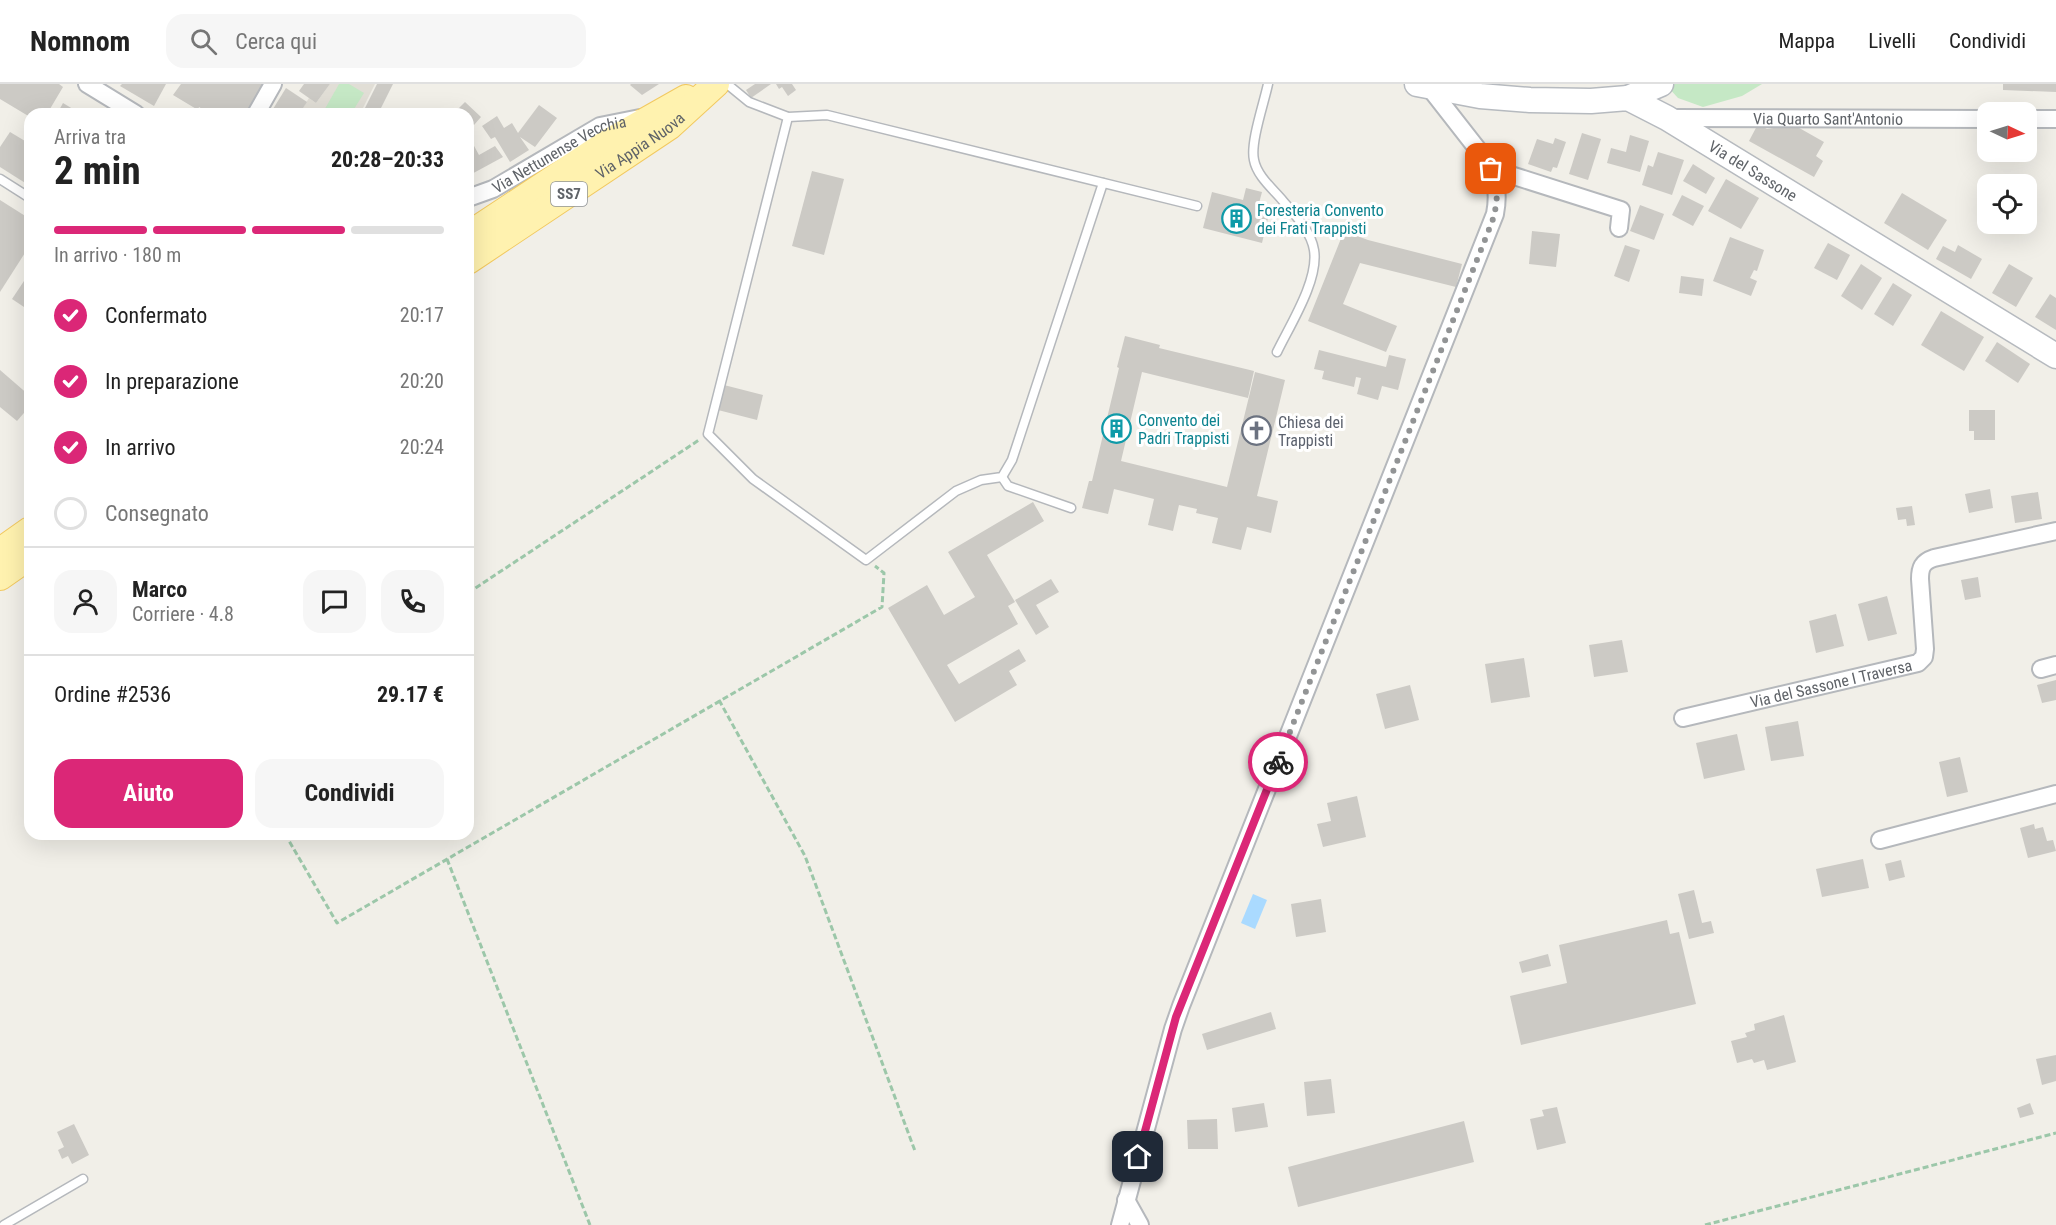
<!DOCTYPE html>
<html lang="it">
<head>
<meta charset="utf-8">
<style>
  :root { --surface:#fff; --page:#f6f6f6; --text:#222; --muted:#767676; --line:#e0e0e0; --accent:#db2777 }
  body { margin:0; font-family:"Roboto Condensed",sans-serif; background:var(--page); color:var(--text); height:100vh; display:flex; flex-direction:column; font-size:22px; white-space:nowrap }
  * { box-sizing:border-box; margin:0 }
  p { font-size:20px; color:var(--muted) }
  .icon { flex:none; width:33px; height:33px; fill:none; stroke:currentColor; stroke-width:2; stroke-linecap:round; stroke-linejoin:round }
  .map { position:relative; flex:1; overflow:hidden }
  .details { position:absolute; left:24px; top:24px; width:450px; height:732px; display:flex; flex-direction:column; background:var(--surface); border-radius:18px; box-shadow:0 6px 24px #0002 }
  .details>* { flex:none }
  .needle { width:39px; rotate:94deg }
  .controls { position:absolute; left:1977px; top:18px; display:grid; gap:12px }
  .controls a { display:grid; place-items:center; width:60px; height:60px; border-radius:12px; background:var(--surface); box-shadow:0 6px 24px #0002; font-size:30px }
  .pin { position:absolute; display:grid; place-items:center; width:51px; height:51px; color:#fff; margin:-26px; border-radius:12px; box-shadow:0 3px 9px #0006 }
  .courier { position:absolute; display:grid; place-items:center; width:60px; height:60px; margin:-30px; border:4px solid #db2777; border-radius:50%; background:#fff; color:#222; box-shadow:0 2px 8px #0007 }
  .summary em { font-style:normal; font-weight:700 }
  .summary div { display:flex; flex-direction:column-reverse }
  .summary { display:flex; align-items:center; justify-content:space-between; height:102px; padding:0 30px }
  h1 { font-size:39px; font-weight:700; line-height:45px }
  .bar { display:grid; grid-template-columns:repeat(4,1fr); gap:9px 6px; align-content:center; height:72px; padding:0 30px }
  .bar i { height:8px; border-radius:4px; background:var(--line) }
  .bar .current { background:var(--accent) }
  .bar p { grid-column:span 4 }
  .line { display:flex; align-items:center; gap:15px; padding:0 30px; border-top:2px solid var(--line) }
  .line div { flex:1 }
  .round { display:grid; place-items:center; flex:none; width:63px; height:63px; border-radius:18px; background:var(--page) }
  ol { padding:0 30px; list-style:none }
  li { display:flex; align-items:center; gap:18px; height:66px }
  li p { margin-inline-start:auto }
  li .icon { padding:6px; border-radius:50%; background:var(--accent); color:#fff; stroke-width:4 }
  li:last-child { color:var(--muted) }
  li i { width:33px; height:33px; border:3px solid var(--line); border-radius:50% }
  .action { display:flex; gap:12px; margin-top:auto; padding:12px 30px }
  .action a { flex:1; height:69px; border-radius:18px; background:var(--accent); color:#fff; font-size:24px; font-weight:700; line-height:69px; text-align:center }
  .action a+a { background:var(--page); color:var(--text) }
  header { display:flex; align-items:center; gap:36px; box-sizing:border-box; height:84px; padding:0 30px; background:var(--surface); border-bottom:2px solid var(--line) }
  header strong { font-size:28px }
  nav { display:flex; gap:33px; margin-inline-start:auto; font-size:21px }
  .search { width:420px; height:54px; background:var(--page); display:flex; align-items:center; gap:15px; box-sizing:border-box; padding:0 21px; border-radius:18px; color:var(--muted); font-size:22px }
  .map>svg:first-child { display:block }
</style>
</head>
<body>
<header>
<strong>Nomnom</strong>
<div class="search"><svg class="icon" aria-label="search" viewBox="0 0 24 24"><circle cx="10" cy="10" r="6"/><path d="M15 15l6 6"/></svg>Cerca qui</div>
<nav><a>Mappa</a><a>Livelli</a><a>Condividi</a></nav>
</header>
<div class="map">
<svg width="2056" height="1141" viewBox="0 0 2056 1141">
  <rect width="100%" height="100%" fill="#f1efe8"/>
  <polygon fill="#e1ded6" points="330,0 375,0 360,30 299,30 309,14 316,19"/>
  <g fill="#c5e8c5">
    <polygon points="339,0 349,0 364,9 351,30 322,30"/>
    <polygon points="1675,0 1762,0 1742,12 1703,23 1678,14 1668,3"/>
  </g>
  <polygon fill="#aadaff" points="1253,810 1267,816 1255,845 1241,839"/>
  <g fill="#cccac5">
    <polygon points="0,0 59,0 63,3 47,30 30,30 30,33 0,15"/>
    <polygon points="122,0 166,0 154,22 120,2"/>
    <polygon points="181,0 263,0 245,30 211,30 199,23 198,26 173,11"/>
    <polygon points="304,0 330,0 316,19 299,7"/>
    <polygon points="377,0 393,0 378,30 362,30"/>
    <polygon points="631,0 659,0 642,11 630,1"/>
    <polygon points="755,0 771,0 751,14 746,6"/>
    <polygon points="776,0 792,0 796,6 788,12 782,3 779,5"/>
    <polygon points="2003,0 2056,0 2056,8 2003,6"/>
    <polygon points="286,4 307,18 299,30 281,30 273,25"/>
    <polygon points="465,18 481,33 474,41 468,36 468,30 462,30 457,26"/>
    <polygon points="63,19 81,30 57,30"/>
    <polygon points="539,21 557,34 535,63 520,53 529,66 510,78 495,53 491,55 482,42 497,32 504,44 512,39 518,49"/>
    <polygon points="1758,40 1767,45 1794,41 1824,58 1816,72 1823,77 1814,93 1749,57"/>
    <polygon points="10,48 30,60 30,102 0,83 0,63"/>
    <polygon points="1582,49 1601,55 1588,96 1569,90"/>
    <polygon points="1630,51 1649,57 1640,88 1607,79 1611,64 1626,68"/>
    <polygon points="1555,54 1566,58 1557,84 1553,83 1551,88 1528,80 1537,55 1553,60"/>
    <polygon points="473,60 479,71 495,62 503,73 468,92 468,63"/>
    <polygon points="1658,68 1684,76 1672,111 1642,101 1648,81 1653,83"/>
    <polygon points="1693,80 1715,94 1706,110 1683,97"/>
    <polygon points="812,87 844,95 824,171 792,162"/>
    <polygon points="1726,95 1759,114 1741,145 1708,127"/>
    <polygon points="1246,104 1262,108 1258,123 1270,126 1262,159 1203,144 1212,108 1243,116"/>
    <polygon points="1902,109 1947,136 1928,166 1884,139"/>
    <polygon points="1682,111 1704,122 1693,142 1672,131"/>
    <polygon points="0,116 30,135 30,161 0,208"/>
    <polygon points="1640,121 1664,130 1654,156 1630,147"/>
    <polygon points="1344,147 1368,156 1462,180 1456,203 1360,179 1343,220 1397,242 1386,268 1308,237"/>
    <polygon points="1532,147 1560,150 1556,183 1529,180"/>
    <polygon points="1730,153 1764,166 1757,187 1754,186 1750,194 1757,197 1751,212 1713,197"/>
    <polygon points="1828,159 1850,171 1837,196 1814,184"/>
    <polygon points="1625,161 1640,166 1629,198 1614,192"/>
    <polygon points="1958,161 1982,175 1971,195 1936,175 1943,162 1955,168"/>
    <polygon points="1861,180 1882,194 1862,226 1841,212"/>
    <polygon points="2009,180 2033,194 2016,223 1992,209"/>
    <polygon points="30,188 30,227 12,215"/>
    <polygon points="1681,192 1704,195 1702,212 1679,209"/>
    <polygon points="1893,199 1912,211 1893,242 1874,230"/>
    <polygon points="2050,210 2056,214 2056,246 2035,233"/>
    <polygon points="1941,227 1984,253 1964,287 1921,261"/>
    <polygon points="1125,252 1160,261 1159,264 1254,287 1248,314 1142,288 1121,377 1227,403 1255,288 1285,296 1257,412 1278,417 1271,449 1247,443 1241,466 1212,459 1218,434 1196,429 1197,425 1179,421 1173,447 1148,441 1154,415 1114,405 1108,430 1082,424 1089,397 1092,397 1119,284 1117,283"/>
    <polygon points="1997,258 2030,280 2018,299 1985,277"/>
    <polygon points="1319,266 1386,283 1389,271 1406,275 1398,306 1382,302 1378,316 1357,310 1361,294 1356,293 1354,303 1322,295 1324,287 1314,285"/>
    <polygon points="0,286 30,312 30,322 17,337 0,323"/>
    <polygon points="724,301 763,311 757,336 718,326"/>
    <polygon points="1969,326 1995,326 1995,356 1974,356 1974,347 1969,347"/>
    <polygon points="1990,405 1993,424 1969,429 1965,410"/>
    <polygon points="2038,408 2042,435 2015,439 2011,412"/>
    <polygon points="1033,418 1044,437 987,471 1015,518 1008,522 1018,540 947,581 959,600 1019,565 1026,577 1009,587 1017,601 955,638 888,524 927,501 944,531 975,513 948,468"/>
    <polygon points="1912,422 1915,441 1907,442 1906,435 1898,436 1896,424"/>
    <polygon points="1978,493 1981,513 1965,516 1961,496"/>
    <polygon points="1051,495 1059,508 1036,521 1049,543 1036,551 1015,516"/>
    <polygon points="1887,512 1897,550 1868,557 1858,520"/>
    <polygon points="1836,530 1844,562 1816,569 1809,537"/>
    <polygon points="1622,556 1628,588 1594,593 1589,561"/>
    <polygon points="1524,574 1530,613 1491,619 1485,580"/>
    <polygon points="2056,596 2056,616 2042,619 2037,601"/>
    <polygon points="1410,601 1419,636 1385,645 1376,610"/>
    <polygon points="1798,637 1804,672 1771,677 1765,643"/>
    <polygon points="1737,650 1745,686 1704,695 1696,659"/>
    <polygon points="1960,673 1968,708 1947,713 1939,678"/>
    <polygon points="1357,712 1366,753 1323,763 1317,740 1331,737 1327,719"/>
    <polygon points="2034,740 2035,745 2043,743 2047,757 2053,756 2056,767 2028,774 2020,744"/>
    <polygon points="1863,775 1869,804 1822,813 1816,785"/>
    <polygon points="1901,776 1905,793 1889,797 1885,780"/>
    <polygon points="1694,806 1702,839 1711,837 1714,849 1689,855 1678,810"/>
    <polygon points="1321,815 1326,848 1296,853 1291,820"/>
    <polygon points="1667,836 1670,850 1679,848 1696,920 1521,961 1510,912 1567,899 1559,861"/>
    <polygon points="1548,870 1551,882 1522,889 1519,878"/>
    <polygon points="1271,928 1276,945 1207,966 1202,950"/>
    <polygon points="1784,931 1796,978 1767,986 1764,976 1754,979 1752,975 1737,979 1731,957 1747,953 1745,949 1755,946 1754,940"/>
    <polygon points="2056,971 2056,997 2042,1001 2036,975"/>
    <polygon points="1331,995 1335,1029 1307,1032 1304,998"/>
    <polygon points="1264,1019 1268,1043 1235,1048 1232,1024"/>
    <polygon points="2030,1019 2034,1030 2020,1034 2017,1024"/>
    <polygon points="1557,1023 1566,1059 1537,1066 1530,1035 1544,1032 1542,1026"/>
    <polygon points="1217,1035 1218,1065 1188,1065 1187,1036"/>
    <polygon points="1464,1037 1474,1078 1298,1123 1288,1083"/>
    <polygon points="74,1040 89,1071 72,1080 68,1072 62,1075 58,1066 64,1063 57,1048"/>
  </g>
  <g fill="none" stroke-linecap="round" stroke-linejoin="round">
    <defs>
      <g id="lane">
        <polyline points="727,0 749,18 788,33 827,31 1197,122"/>
        <path d="M1268,0C1264,19 1250,59 1254,76C1257,92 1273,105 1283,117C1295,131 1311,147 1314,166C1319,196 1290,241 1277,268"/>
        <polyline points="788,33 708,350 753,395 866,476 956,407 981,396 1002,393 1012,376 1103,99"/>
        <polyline points="0,95 30,114"/>
        <polyline points="1002,393 1008,402 1071,424"/>
        <polyline points="4,1141 83,1095"/>
      </g>
      <g id="street">
        <polyline points="87,0 136,30"/>
        <polyline points="256,30 273,0"/>
        <path id="s1" d="M1670,34L1988,35"/>
        <polyline points="2026,35 2056,35"/>
        <polyline points="1492,85 1621,126 1619,144"/>
        <path id="s2" d="M468,114L493,105L600,42L640,34"/>
        <polyline points="2041,585 2056,581"/>
        <path id="s3" d="M1683,634L1918,579L1924,573L1925,565L1920,495C1920,484 1922,478 1934,474L2056,447"/>
        <polyline points="1880,756 2056,710"/>
        <polyline points="1126,1116 1140,1141"/>
        <path d="M1120,1141L1173,945L1181,922L1495,130C1499,109 1496,94 1486,76L1429,3"/>
      </g>
      <g id="secondary">
        <path id="s4" d="M1417,0L1480,12L1530,16L1591,17L1628,14L1667,34L2056,272"/>
        <polyline points="1628,14 1661,0"/>
      </g>
      <g id="primary">
        <polyline points="468,151 610,57 686,14"/>
        <path id="s5" d="M468,177L670,42L716,0"/>
        <polyline points="0,467 30,446"/>
        <polyline points="0,493 30,472"/>
      </g>
    </defs>
    <use href="#lane" stroke="#b5b8bc" stroke-width="11"/>
    <use href="#street" stroke="#b5b8bc" stroke-width="20"/>
    <use href="#secondary" stroke="#b6babf" stroke-width="27"/>
    <use href="#primary" stroke="#f2c960" stroke-width="28"/>
    <g stroke="#9cc7a9" stroke-width="3" stroke-dasharray="6 3" stroke-linecap="butt">
      <polyline points="468,509 699,356"/>
      <polyline points="719,616 805,772 915,1067"/>
      <polyline points="285,750 337,839 882,523 884,489 875,482"/>
      <polyline points="447,775 590,1141"/>
      <polyline points="1705,1141 2056,1049"/>
    </g>
    <use href="#lane" stroke="#fff" stroke-width="8"/>
    <use href="#street" stroke="#fff" stroke-width="16"/>
    <use href="#secondary" stroke="#fff" stroke-width="24"/>
    <use href="#primary" stroke="#fff2af" stroke-width="26"/>
  </g>
  <g fill="none" stroke-linecap="round" stroke-linejoin="round">
    <path stroke="#929495" stroke-width="6" stroke-dasharray="0 10.8" d="M1278,678L1492,138C1498,119 1499,103 1491,85"/>
    <polyline stroke="#db2777" stroke-width="8" points="1138,1073 1176,933 1278,678"/>
  </g>
  <defs>
    <symbol id="building-ring" viewBox="-11 -11 22 22"><circle r="9.5" fill="#fff" stroke="#0f9aa8" stroke-width="1.5"/><path d="M-4-6H4V6H1V3H-1V6H-4ZM-2.5-4.3h1.7v1.8h-1.7ZM.8-4.3h1.7v1.8H.8ZM-2.5-1h1.7V.8h-1.7ZM.8-1h1.7V.8H.8Z" fill="#0f9aa8"/></symbol>
    <symbol id="church-ring" viewBox="-11 -11 22 22"><circle r="9.5" fill="#fff" stroke="#6b7280" stroke-width="1.5"/><path d="M-1.2-6h2.4v3.5h3.3v2.4h-3.3V6h-2.4V-.1h-3.3v-2.4h3.3Z" fill="#6b7280"/></symbol>
  </defs>
  <g fill-rule="evenodd">
    <use href="#building-ring" x="1220" y="118" width="33" height="33"/>
    <use href="#building-ring" x="1100" y="328" width="33" height="33"/>
    <use href="#church-ring" x="1240" y="330" width="33" height="33"/>
  </g>
  <g text-anchor="middle" stroke-width="6" stroke-linejoin="round" paint-order="stroke">
    <rect fill="#fff" stroke="#8f9295" stroke-width="1.5" x="551" y="98" width="36" height="24" rx="4.5"/>
    <g font-size="15" font-weight="bold" fill="#5f6368">
      <text x="569" y="115">SS7</text>
    </g>
    <g font-size="16" fill="#5f6368" stroke="#fff">
      <text dy="6" stroke="none"><textPath href="#s1" startOffset="158">Via Quarto Sant'Antonio</textPath></text>
      <text dy="6" stroke="none"><textPath href="#s5" startOffset="207">Via Appia Nuova</textPath></text>
      <text dy="6" stroke="none"><textPath href="#s2" startOffset="102">Via Nettunense Vecchia</textPath></text>
      <text dy="6" stroke="none"><textPath href="#s4" startOffset="357">Via del Sassone</textPath></text>
      <text dy="6" stroke="none"><textPath href="#s3" startOffset="152">Via del Sassone I Traversa</textPath></text>
    </g>
    <g font-size="16" fill="#0d838f" stroke="#fff" text-anchor="start">
      <text x="1257" y="132">Foresteria Convento<tspan x="1257" dy="18">dei Frati Trappisti</tspan></text>
      <text x="1138" y="342">Convento dei<tspan x="1138" dy="18">Padri Trappisti</tspan></text>
    </g>
    <g font-size="16" fill="#5b616d" stroke="#fff" text-anchor="start">
      <text x="1278" y="344">Chiesa dei<tspan x="1278" dy="18">Trappisti</tspan></text>
    </g>
  </g>
</svg>
<div class="controls">
<a><svg class="needle" viewBox="-14 -14 28 28"><path d="M0-13l5 13h-10z" fill="#e53935"/><path d="M0 13l5-13h-10z" fill="#767676"/></svg></a>
<a><svg class="icon" aria-label="locate" viewBox="0 0 24 24"><circle cx="12" cy="12" r="6"/><path d="M12 2v4M12 18v4M2 12h4M18 12h4"/></svg></a>
</div>
<div class="pin" style="left:1491px;top:85px;background:#ea580c"><svg class="icon" aria-label="bag" viewBox="0 0 24 24"><path d="M5 8h14l-1 12H6zM9 8a3 3 0 0 1 6 0"/></svg></div>
<div class="pin" style="left:1138px;top:1073px;background:#1f2937"><svg class="icon" aria-label="home" viewBox="0 0 24 24"><path d="M3 11l9-7 9 7M6 9v11h12V9"/></svg></div>
<div class="courier" style="left:1278px;top:678px"><svg class="icon" aria-label="bike" viewBox="0 0 24 24"><circle cx="6" cy="16" r="4"/><circle cx="18" cy="16" r="4"/><path d="M6 16l4-8h5l3 8M10 8l3 8H6M13 5h3"/></svg></div>
<section class="details">
<div class="summary"><div><h1>2 min</h1><p>Arriva tra</p></div><em>20:28–20:33</em></div>
<div class="bar"><i class="current"></i><i class="current"></i><i class="current"></i><i></i><p>In arrivo · 180 m</p></div>
<ol>
<li><svg class="icon" aria-label="check" viewBox="0 0 24 24"><path d="M5 12l5 5 9-10"/></svg>Confermato<p>20:17</p></li>
<li><svg class="icon" aria-label="check" viewBox="0 0 24 24"><path d="M5 12l5 5 9-10"/></svg>In preparazione<p>20:20</p></li>
<li><svg class="icon" aria-label="check" viewBox="0 0 24 24"><path d="M5 12l5 5 9-10"/></svg>In arrivo<p>20:24</p></li>
<li><i></i>Consegnato</li>
</ol>
<div class="line" style="height:108px"><a class="round"><svg class="icon" aria-label="person" viewBox="0 0 24 24"><circle cx="12" cy="8" r="4"/><path d="M4 21q1-7 8-7t8 7"/></svg></a><div><b>Marco</b><p>Corriere · 4.8</p></div><a class="round"><svg class="icon" aria-label="chat" viewBox="0 0 24 24"><path d="M4 5h16v11H9l-5 4z"/></svg></a><a class="round"><svg class="icon" aria-label="phone" viewBox="0 0 24 24"><path d="M5 4h4l2 5-3 2q2 4 5 5l2-3 5 2v4C11 20 4 13 5 4z"/></svg></a></div>
<div class="line" style="height:78px"><div>Ordine #2536</div><b>29.17 €</b></div>
<div class="action"><a>Aiuto</a><a>Condividi</a></div>
</section>
</div>
</body>
</html>
